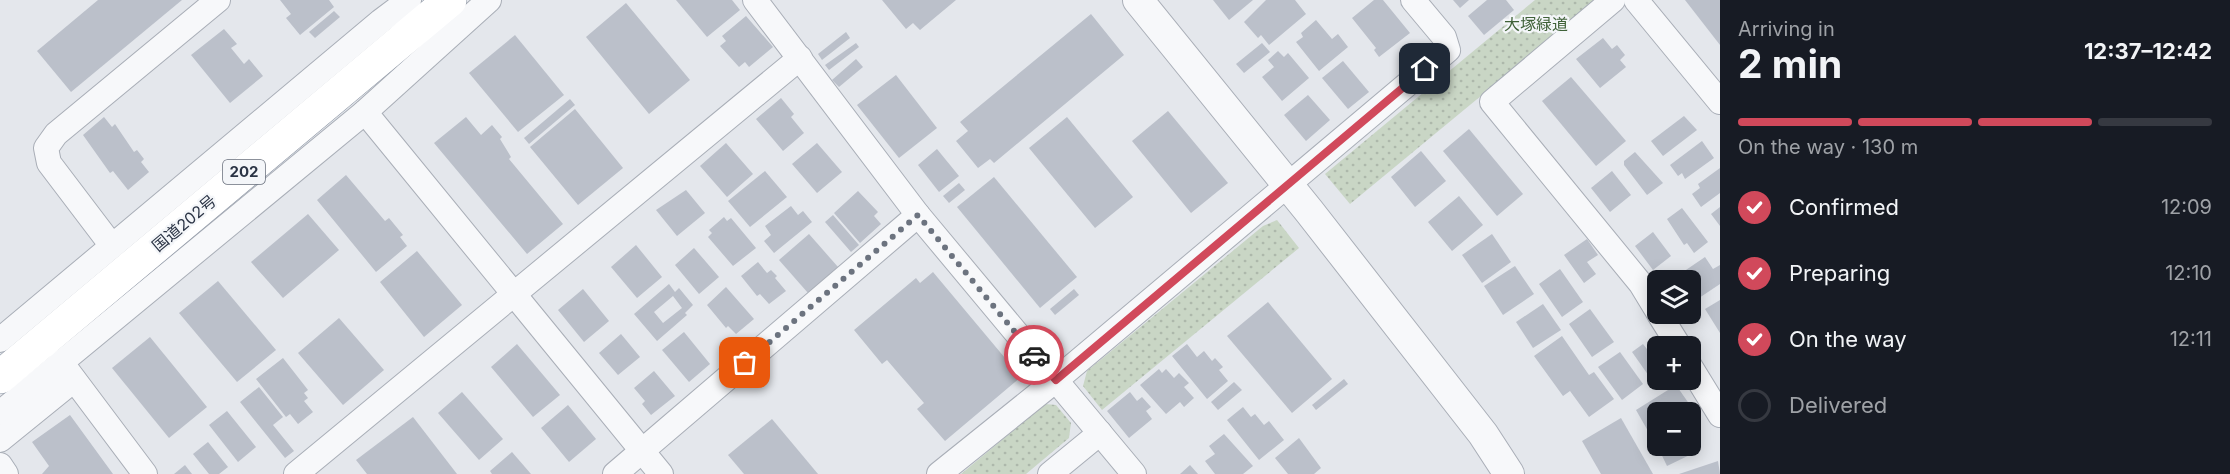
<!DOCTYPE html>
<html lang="en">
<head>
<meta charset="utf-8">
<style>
  :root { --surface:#171b24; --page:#20242c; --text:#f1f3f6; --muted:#9ea1a6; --line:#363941; --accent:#d1495b }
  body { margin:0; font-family:Inter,"Noto Sans JP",sans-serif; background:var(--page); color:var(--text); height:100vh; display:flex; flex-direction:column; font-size:22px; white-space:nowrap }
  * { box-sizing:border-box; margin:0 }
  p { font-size:20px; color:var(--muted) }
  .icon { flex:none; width:33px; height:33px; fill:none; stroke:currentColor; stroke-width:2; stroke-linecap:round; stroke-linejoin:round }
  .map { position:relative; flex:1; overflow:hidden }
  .drawer { display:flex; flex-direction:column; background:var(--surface); width:510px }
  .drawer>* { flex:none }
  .controls { position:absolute; left:1647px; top:270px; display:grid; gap:12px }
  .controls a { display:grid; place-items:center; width:54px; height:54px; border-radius:9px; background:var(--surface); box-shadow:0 3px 15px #0003; font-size:30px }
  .pin { position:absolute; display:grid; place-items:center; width:51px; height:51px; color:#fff; margin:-26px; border-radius:12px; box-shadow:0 3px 9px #0006 }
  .courier { position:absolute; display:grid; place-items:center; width:60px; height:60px; margin:-30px; border:4px solid #d1495b; border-radius:50%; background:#fff; color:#222; box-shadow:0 2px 8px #0007 }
  .headline em { font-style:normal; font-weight:700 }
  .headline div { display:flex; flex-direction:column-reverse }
  .headline { display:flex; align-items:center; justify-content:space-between; height:102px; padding:0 18px }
  h1 { font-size:39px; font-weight:700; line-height:45px }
  .bar { display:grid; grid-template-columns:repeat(4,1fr); gap:9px 6px; align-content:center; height:72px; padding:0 18px }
  .bar i { height:8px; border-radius:4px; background:var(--line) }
  .bar .active { background:var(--accent) }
  .bar p { grid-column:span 4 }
  ol { padding:0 18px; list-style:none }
  li { display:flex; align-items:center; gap:18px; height:66px }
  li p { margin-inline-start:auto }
  li .icon { padding:6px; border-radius:50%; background:var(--accent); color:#fff; stroke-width:4 }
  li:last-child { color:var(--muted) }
  li i { width:33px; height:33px; border:3px solid var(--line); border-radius:50% }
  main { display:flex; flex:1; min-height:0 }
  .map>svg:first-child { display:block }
</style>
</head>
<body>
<main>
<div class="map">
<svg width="1720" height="474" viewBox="0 0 1720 474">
  <defs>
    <pattern id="green-dots" width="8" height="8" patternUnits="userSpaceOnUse" patternTransform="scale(1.5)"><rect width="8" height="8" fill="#c9d6c5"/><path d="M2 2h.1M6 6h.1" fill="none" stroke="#adb8ab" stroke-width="1.8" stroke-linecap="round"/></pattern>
  </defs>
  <rect width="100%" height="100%" fill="#e4e7ec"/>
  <g fill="url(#green-dots)">
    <polygon points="1535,0 1597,0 1350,204 1325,174"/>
    <polygon points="1277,220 1299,248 1102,410 1083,386 1087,371 1263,226"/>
    <polygon points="1045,404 1056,405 1071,423 1069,438 1026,474 961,474"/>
  </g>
  <g fill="#bbc0ca" fill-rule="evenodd">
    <polygon points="98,0 182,0 71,92 37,51"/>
    <polygon points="280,0 329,0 334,7 300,35 286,18 291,14"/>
    <polygon points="676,0 732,0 740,10 707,37"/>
    <polygon points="882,0 956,0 920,30 913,23 906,29"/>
    <polygon points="1213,0 1253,0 1229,20"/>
    <polygon points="1266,0 1295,0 1306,14 1269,45 1261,35 1258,38 1244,22"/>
    <polygon points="1374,0 1383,0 1410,33 1379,57 1374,50 1376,48 1352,18"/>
    <polygon points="1453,0 1469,0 1460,8"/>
    <polygon points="1487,0 1506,0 1514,10 1484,35 1468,16"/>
    <polygon points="1685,0 1720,0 1720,45"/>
    <polygon points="626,3 690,80 649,114 586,37"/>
    <polygon points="334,11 340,17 315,38 309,32"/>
    <polygon points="1091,14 1124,55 994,163 990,159 978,168 956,141 968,131 960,122"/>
    <polygon points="746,16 773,47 749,67 745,62 739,67 720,46 726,41 722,36"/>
    <polygon points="1316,20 1332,39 1338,34 1348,47 1319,71 1296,42 1303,37 1301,33"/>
    <polygon points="224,29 237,44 231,48 244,64 249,59 263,76 230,103 191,55"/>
    <polygon points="846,32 850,38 822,60 818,54"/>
    <polygon points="515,35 564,95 518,132 469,73"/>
    <polygon points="1603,38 1612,49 1617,45 1625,55 1620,60 1626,67 1600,88 1576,59"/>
    <polygon points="856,43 859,47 829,70 825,65"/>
    <polygon points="1262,43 1270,52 1244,73 1236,64"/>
    <polygon points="1278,51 1284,57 1288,53 1309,78 1282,101 1262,77 1274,67 1268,60"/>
    <polygon points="856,59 863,67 839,87 832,80"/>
    <polygon points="1343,61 1369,92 1348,109 1322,78"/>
    <polygon points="896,75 937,128 899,158 857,105"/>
    <polygon points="1571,77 1626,141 1596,166 1542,101"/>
    <polygon points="1308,95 1330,120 1306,141 1284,115"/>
    <polygon points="781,98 794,114 791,117 804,133 783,151 756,119"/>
    <polygon points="570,99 575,105 529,144 524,138"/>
    <polygon points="575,109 623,168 578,205 530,147"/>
    <polygon points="1168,111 1228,183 1191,213 1132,141"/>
    <polygon points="1684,116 1697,130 1663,156 1651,141"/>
    <polygon points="104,117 112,127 115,124 134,152 137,150 144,159 141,162 149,172 128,190 113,171 110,173 83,135"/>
    <polygon points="466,117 481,135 492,125 502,137 500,139 511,157 509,159 563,224 527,254 434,143"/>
    <polygon points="1067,117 1133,197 1095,228 1029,148"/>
    <polygon points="1469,129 1523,194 1497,216 1443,151"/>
    <polygon points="1702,141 1714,158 1685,179 1682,173 1678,176 1670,165"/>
    <polygon points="726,143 753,174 727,197 700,166"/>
    <polygon points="817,143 842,172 817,193 792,164"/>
    <polygon points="937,149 959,176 939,192 918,165"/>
    <polygon points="1421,151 1446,181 1415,207 1391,177"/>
    <polygon points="1635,152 1663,183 1647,195 1624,165 1624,161"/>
    <polygon points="1720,168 1720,193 1701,207 1692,194 1700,188 1698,184"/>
    <polygon points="765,171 787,197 750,227 728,201"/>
    <polygon points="1612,171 1631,195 1610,212 1591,188"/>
    <polygon points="346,175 385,221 389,218 403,235 400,237 407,246 376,272 317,200"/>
    <polygon points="994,177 1077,277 1040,308 957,207"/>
    <polygon points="959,183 965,190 949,203 943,196"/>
    <polygon points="686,190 705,213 677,236 656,210"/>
    <polygon points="858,191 878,212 874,216 881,224 860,243 834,213"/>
    <polygon points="1459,196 1483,225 1452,251 1428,222"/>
    <polygon points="791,206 798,215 803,211 812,222 774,253 764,241 771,235 765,226"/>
    <polygon points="1720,207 1720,226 1711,214"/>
    <polygon points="1682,208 1708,242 1694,253 1687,243 1684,245 1667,219"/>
    <polygon points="308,214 339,250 283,298 251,262"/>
    <polygon points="833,215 859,245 851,252 825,222"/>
    <polygon points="724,217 727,221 731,218 756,248 733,266 708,237 712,233 709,230"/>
    <polygon points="1653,232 1671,256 1653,270 1635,246"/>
    <polygon points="809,234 838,267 808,293 779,260"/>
    <polygon points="1492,234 1511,262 1482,283 1462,255"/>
    <polygon points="1587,239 1598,255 1587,262 1596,274 1584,283 1564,255"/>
    <polygon points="636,245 662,277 637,298 611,267"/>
    <polygon points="694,248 719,277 699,294 675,265"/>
    <polygon points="417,251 462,305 424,337 380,282"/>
    <polygon points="1705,257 1713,269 1720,265 1720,284 1699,298 1697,293 1692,297 1690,280 1681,279 1685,276 1683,272"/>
    <polygon points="758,262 767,273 771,270 777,276 775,278 786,291 769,304 760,294 757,296 741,276"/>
    <polygon points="1515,266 1534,294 1503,315 1484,286"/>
    <polygon points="1560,269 1583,302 1562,317 1539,284"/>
    <polygon points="933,272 1021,377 945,441 917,409 924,403 887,360 882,364 854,330 916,278 920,283"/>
    <polygon points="218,281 276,350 237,382 179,313"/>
    <path d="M669,284L675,292L679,288L693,305L685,313L687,315L657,341L634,314ZM673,296L682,308L663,323L654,312Z"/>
    <polygon points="726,287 754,319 736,334 728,326 726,328 707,305"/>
    <polygon points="583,289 609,321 584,342 558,310"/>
    <polygon points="1074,289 1079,295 1055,315 1050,309"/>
    <polygon points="1720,300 1720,333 1705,309"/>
    <polygon points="1268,302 1332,379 1292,413 1227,336"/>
    <polygon points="1543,304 1561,330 1533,348 1516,322"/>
    <polygon points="1590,309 1614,342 1592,357 1569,324"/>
    <polygon points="339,318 384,370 343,405 298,353"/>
    <polygon points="684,332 710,364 689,382 662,350"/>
    <polygon points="621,334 640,357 618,375 599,353"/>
    <polygon points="1562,336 1589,375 1594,372 1614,399 1589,417 1570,391 1563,396 1534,356"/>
    <polygon points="150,337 207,407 169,438 112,368"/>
    <polygon points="517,344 560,395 533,417 491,367"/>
    <polygon points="1187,344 1197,357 1204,351 1212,361 1215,358 1223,367 1219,370 1228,381 1207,399 1172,356"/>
    <polygon points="1643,344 1650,353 1658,348 1658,375 1651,379 1632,352"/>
    <polygon points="1620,352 1643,384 1622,400 1598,367"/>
    <polygon points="283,358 308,390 304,393 308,398 304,401 313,412 298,424 290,414 286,417 256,379"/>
    <polygon points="1159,369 1162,373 1166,369 1174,378 1179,373 1189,383 1184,387 1194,398 1184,407 1180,402 1166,414 1140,385"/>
    <polygon points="654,371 675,396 651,415 642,404 645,401 634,388"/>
    <polygon points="1344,379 1348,384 1316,410 1312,405"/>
    <polygon points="1234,382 1242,390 1218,410 1211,402"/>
    <polygon points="1676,385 1692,408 1684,412 1658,412 1658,422 1654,424 1655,427 1648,431 1636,410"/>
    <polygon points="259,387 283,417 273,425 294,451 285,458 240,402"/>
    <polygon points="462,392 503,439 479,460 438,413"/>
    <polygon points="1130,392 1137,401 1142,397 1151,407 1146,411 1152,419 1129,438 1107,411"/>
    <polygon points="568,405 596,439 569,462 541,428"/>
    <polygon points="1243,407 1251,417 1255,414 1264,425 1269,421 1284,440 1259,460 1227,420"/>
    <polygon points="227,411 256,447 238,462 209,425"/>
    <polygon points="70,415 113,474 42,474 49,466 32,442"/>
    <polygon points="413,417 457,474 367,474 356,460"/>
    <polygon points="1621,418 1653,474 1601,474 1582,441"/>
    <polygon points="772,419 818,474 744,474 728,455"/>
    <polygon points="1690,430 1700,450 1667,466 1655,441 1658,440 1658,446 1690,446"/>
    <polygon points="1224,434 1253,466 1243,474 1215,474 1205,461 1215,454 1209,446"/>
    <polygon points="1299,438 1321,468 1314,474 1288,474 1275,458"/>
    <polygon points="208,442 228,467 219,474 209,474 193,454"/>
    <polygon points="512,452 531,474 492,474 490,471"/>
    <polygon points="1718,461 1720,474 1679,474"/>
    <polygon points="185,465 192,474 174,474"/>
    <polygon points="1190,465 1198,474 1180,474"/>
  </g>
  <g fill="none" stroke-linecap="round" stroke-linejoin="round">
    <defs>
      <g id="minor">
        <polyline points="755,0 918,215 1134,474"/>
        <polyline points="1613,0 1492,102 1641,284 1658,312"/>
        <polyline points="1636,0 1720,102"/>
        <polyline points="365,112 661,474"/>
        <polyline points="112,246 49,163 46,148 56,134 218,0"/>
        <polyline points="1659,314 1679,346"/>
        <polyline points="0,340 381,21 409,0"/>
        <polyline points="61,362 145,474"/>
        <polyline points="1690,366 1720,415"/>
        <polyline points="0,413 365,112 489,0"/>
        <polyline points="0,440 74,380"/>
        <polyline points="0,465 6,474"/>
        <polyline points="296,474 800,58"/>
        <polyline points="615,474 918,215"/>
        <polyline points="939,474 1056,380 1448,50 1444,37 1413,0"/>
        <polyline points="1050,474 1100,433"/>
      </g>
      <polyline id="tertiary" points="1138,0 1309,211 1483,434 1509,474"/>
      <polyline id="trunk" points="0,377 450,0"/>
    </defs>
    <use href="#minor" stroke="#a9aeb7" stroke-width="26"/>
    <use href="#tertiary" stroke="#a9aeb7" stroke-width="32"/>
    <use href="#trunk" stroke="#8b94a3" stroke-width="34"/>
    <use href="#minor" stroke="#f7f8fa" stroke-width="24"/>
    <use href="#tertiary" stroke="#f7f8fa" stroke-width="30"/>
    <use href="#trunk" stroke="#fff" stroke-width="33"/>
  </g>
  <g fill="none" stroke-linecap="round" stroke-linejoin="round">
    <polyline stroke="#6c737f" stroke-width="6" stroke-dasharray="0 10.8" points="745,363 918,215 1034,355"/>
    <polyline stroke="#d1495b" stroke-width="8" points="1034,355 1056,380 1425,69"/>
  </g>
  <g text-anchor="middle" stroke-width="4.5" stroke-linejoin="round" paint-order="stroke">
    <rect fill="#f4f6f9" stroke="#676e7b" stroke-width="1.5" x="223" y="160" width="42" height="24" rx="4.5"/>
    <g font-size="15" font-weight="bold" fill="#2b3445">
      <text x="244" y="177">202</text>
    </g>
    <g font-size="16" fill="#3f6138" stroke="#f4f6f9">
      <text x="1536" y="30">大塚緑道</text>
    </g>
    <g font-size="16" fill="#2b3445" stroke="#f4f6f9">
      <text transform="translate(184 223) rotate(-40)" y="6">国道202号</text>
    </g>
  </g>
</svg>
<div class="controls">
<a><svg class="icon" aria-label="layers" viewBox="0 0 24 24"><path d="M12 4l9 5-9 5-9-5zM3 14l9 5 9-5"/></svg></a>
<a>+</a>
<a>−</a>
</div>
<div class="pin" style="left:745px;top:363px;background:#ea580c"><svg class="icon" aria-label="bag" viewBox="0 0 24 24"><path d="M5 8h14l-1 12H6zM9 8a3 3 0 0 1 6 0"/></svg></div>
<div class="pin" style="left:1425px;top:69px;background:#1f2937"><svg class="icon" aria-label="home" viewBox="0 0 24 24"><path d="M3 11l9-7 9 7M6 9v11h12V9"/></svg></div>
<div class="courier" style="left:1034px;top:355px"><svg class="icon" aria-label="car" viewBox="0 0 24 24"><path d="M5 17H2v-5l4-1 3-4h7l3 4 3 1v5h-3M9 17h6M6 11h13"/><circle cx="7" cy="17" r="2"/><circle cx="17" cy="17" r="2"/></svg></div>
</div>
<section class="drawer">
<div class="headline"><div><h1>2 min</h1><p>Arriving in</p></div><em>12:37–12:42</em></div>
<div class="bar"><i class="active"></i><i class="active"></i><i class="active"></i><i></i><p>On the way · 130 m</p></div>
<ol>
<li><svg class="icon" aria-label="check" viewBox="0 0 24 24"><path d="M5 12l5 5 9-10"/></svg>Confirmed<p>12:09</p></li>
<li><svg class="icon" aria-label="check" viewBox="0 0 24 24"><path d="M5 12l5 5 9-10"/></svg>Preparing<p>12:10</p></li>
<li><svg class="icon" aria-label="check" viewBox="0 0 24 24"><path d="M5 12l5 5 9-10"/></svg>On the way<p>12:11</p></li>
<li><i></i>Delivered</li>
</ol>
</section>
</main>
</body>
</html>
